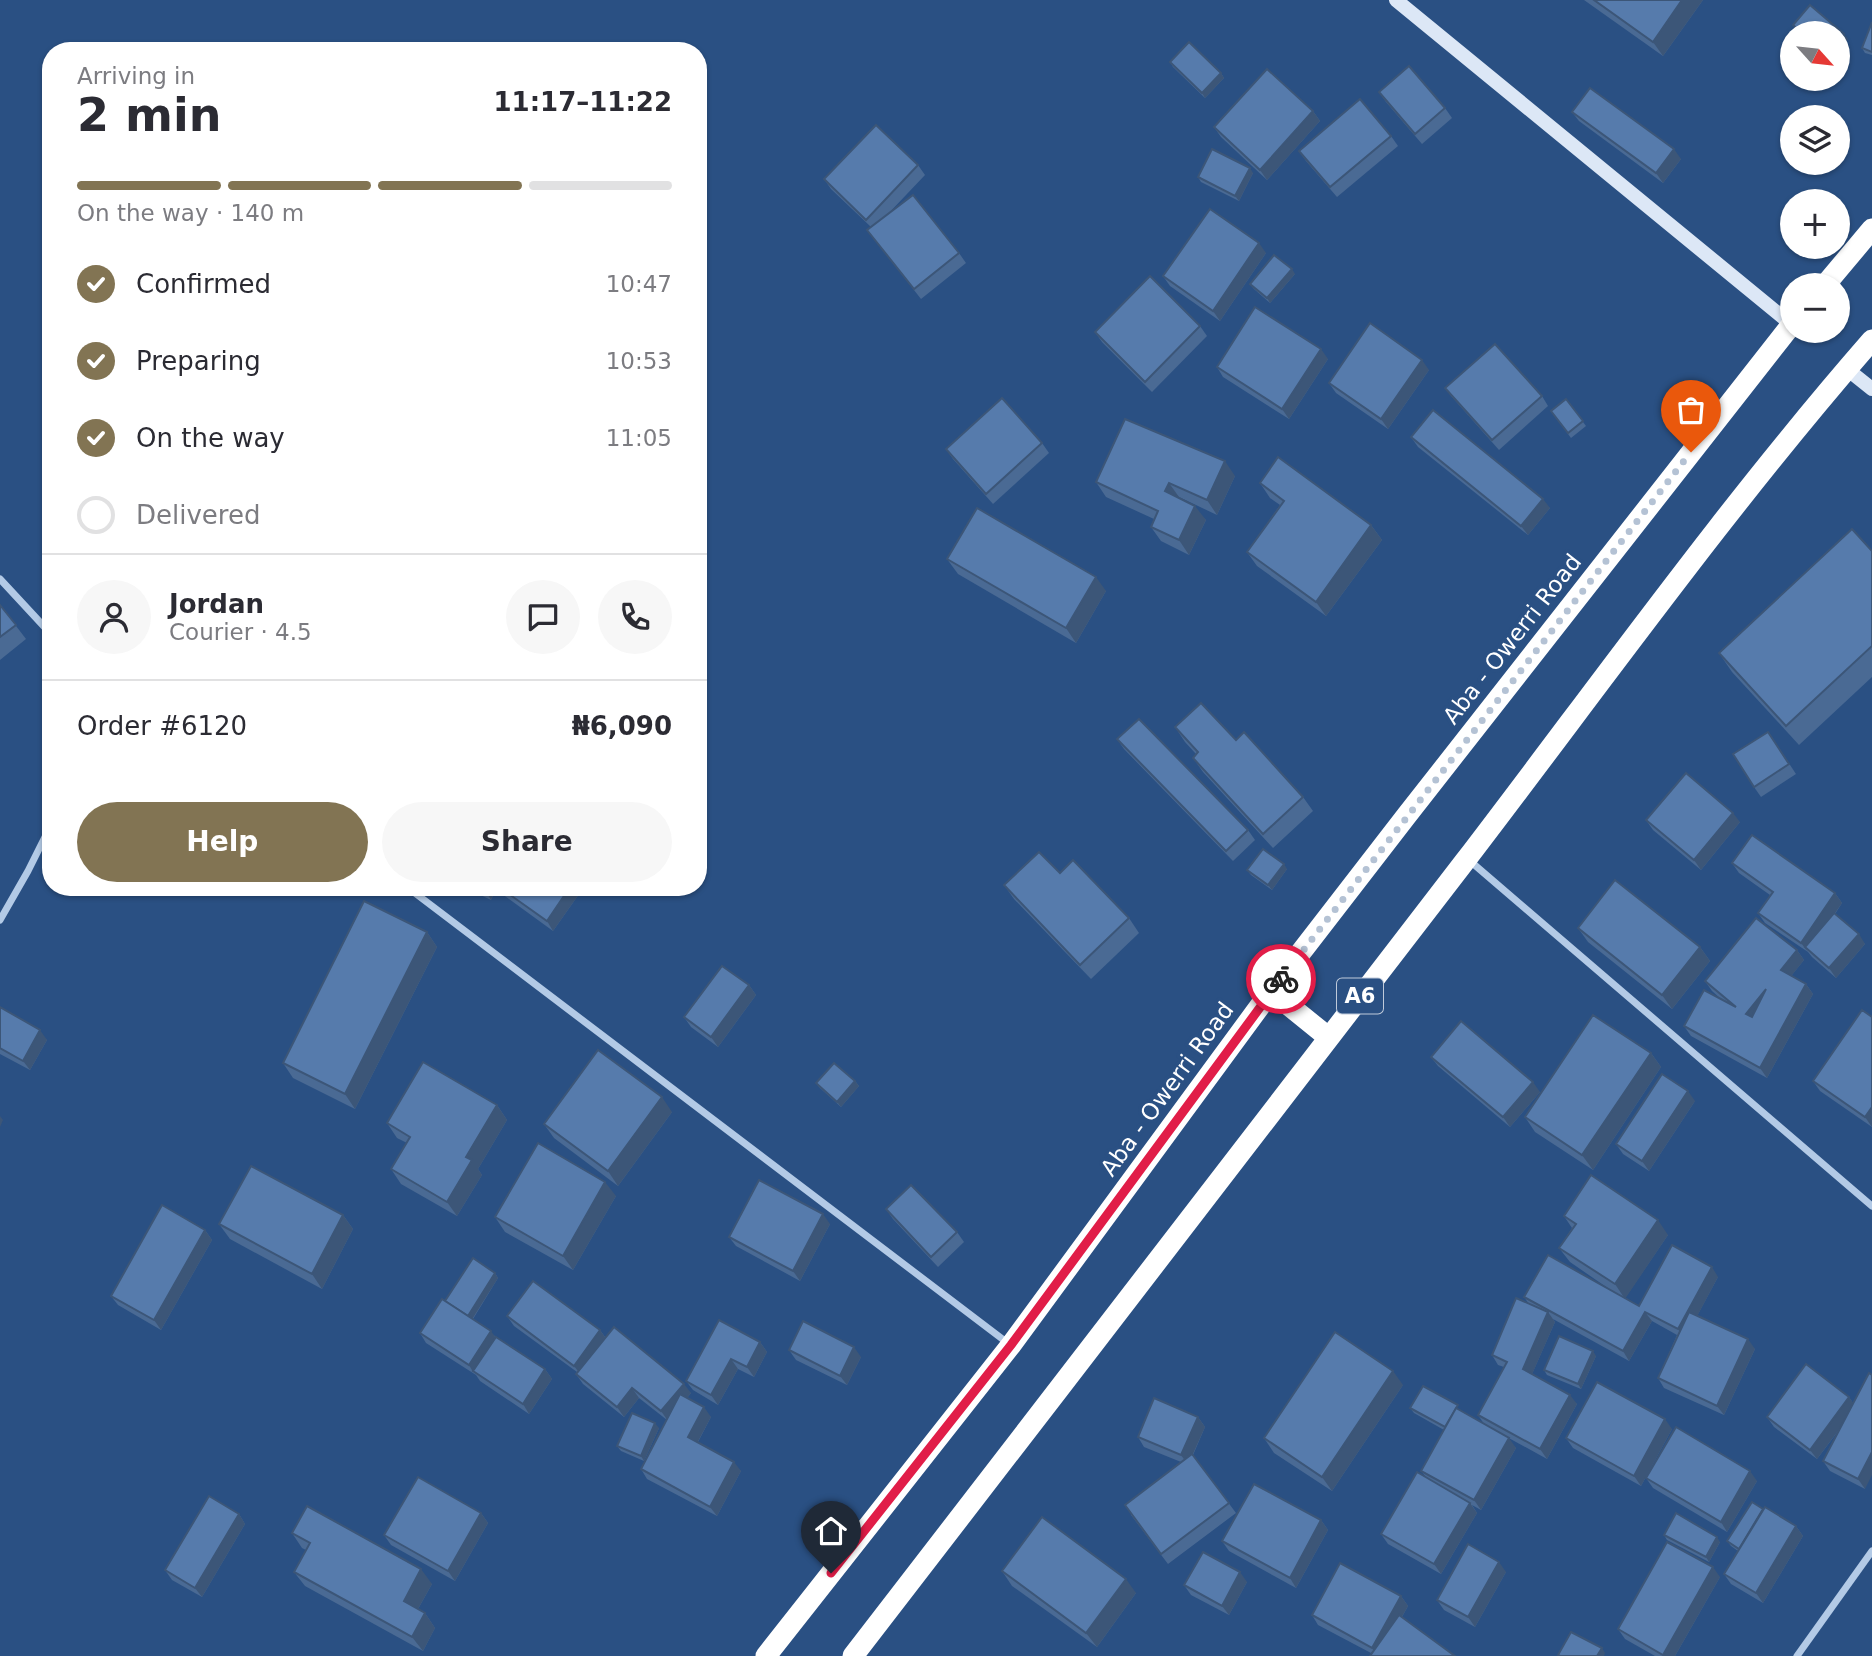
<!DOCTYPE html>
<html lang="en">
<head>
<meta charset="utf-8">
<style>
  :root { --surface:#fff; --page:#f7f7f7; --text:#2b2b33; --muted:#7c7c81; --line:#e1e1e2; --accent:#827453 }
  body { margin:0; font-family:"DejaVu Sans",sans-serif; background:var(--page); color:var(--text); height:100vh; display:flex; flex-direction:column; font-size:26px; white-space:nowrap }
  * { box-sizing:border-box; margin:0 }
  p { font-size:23px; color:var(--muted) }
  .icon { flex:none; width:38px; height:38px; fill:none; stroke:currentColor; stroke-width:2; stroke-linecap:round; stroke-linejoin:round }
  .map { position:relative; flex:1; overflow:hidden }
  .sheet { position:absolute; left:42px; top:42px; width:665px; height:854px; display:flex; flex-direction:column; background:var(--surface); border-radius:28px; box-shadow:0 2px 5px #0004 }
  .sheet>* { flex:none }
  .needle { width:46px; rotate:117deg }
  .tools { position:absolute; left:1780px; top:21px; display:grid; gap:14px }
  .tools a { display:grid; place-items:center; width:70px; height:70px; border-radius:50%; background:var(--surface); box-shadow:0 2px 5px #0004; font-size:35px }
  .pin { position:absolute; display:grid; place-items:center; width:60px; height:60px; color:#fff; margin:-72px -30px; border-radius:50% 50% 50% 0; rotate:-45deg; box-shadow:0 0 7px #0007 }
  .pin .icon { rotate:45deg }
  .courier { position:absolute; display:grid; place-items:center; width:70px; height:70px; margin:-35px; border:5px solid #e11d48; border-radius:50%; background:#fff; color:#222; box-shadow:0 2px 9px #0007 }
  .headline em { font-style:normal; font-weight:600 }
  .headline div { display:flex; flex-direction:column-reverse }
  .headline { display:flex; align-items:center; justify-content:space-between; height:119px; padding:0 35px }
  h1 { font-size:46px; font-weight:600; line-height:52px }
  .bar { display:grid; grid-template-columns:repeat(4,1fr); gap:10px 7px; align-content:center; height:84px; padding:0 35px }
  .bar i { height:9px; border-radius:5px; background:var(--line) }
  .bar .current { background:var(--accent) }
  .bar p { grid-column:span 4 }
  .line { display:flex; align-items:center; gap:18px; padding:0 35px; border-top:2px solid var(--line) }
  .line div { flex:1 }
  .round { display:grid; place-items:center; flex:none; width:74px; height:74px; border-radius:37px; background:var(--page) }
  ol { padding:0 35px; list-style:none }
  li { display:flex; align-items:center; gap:21px; height:77px }
  li p { margin-inline-start:auto }
  li .icon { padding:7px; border-radius:50%; background:var(--accent); color:#fff; stroke-width:4 }
  li:last-child { color:var(--muted) }
  li i { width:38px; height:38px; border:4px solid var(--line); border-radius:50% }
  .primary-button { display:flex; gap:14px; margin-top:auto; padding:14px 35px }
  .primary-button a { flex:1; height:80px; border-radius:42px; background:var(--accent); color:#fff; font-size:28px; font-weight:600; line-height:80px; text-align:center }
  .primary-button a+a { background:var(--page); color:var(--text) }
  .map>svg:first-child { display:block }
</style>
</head>
<body>
<div class="map">
<svg width="1872" height="1656" viewBox="0 0 1872 1656">
  <rect width="100%" height="100%" fill="#2a5083"/>
  <g fill="none" stroke-linecap="round" stroke-linejoin="round">
    <g stroke="#b3cae6" stroke-width="7">
      <polyline points="0,579 51,634"/>
      <polyline points="1470,861 1872,1206"/>
      <polyline points="407,887 1009,1344"/>
      <polyline points="0,920 28,871 51,825"/>
      <polyline points="1797,1656 1872,1551"/>
    </g>
    <g stroke="#dce7f6" stroke-width="14">
      <polyline points="1396,0 1791,324"/>
      <polyline points="1847,369 1872,389"/>
    </g>
    <g stroke="#fff" stroke-width="21">
      <polyline points="1825,285 1872,229"/>
      <polyline points="1271,991 1328,1037"/>
      <polyline points="766,1656 1011,1345 1271,991 1407,815 1792,324"/>
      <path d="M853,1656C1057,1391 1262,1126 1465,861C1599,686 1727,506 1872,340"/>
    </g>
  </g>
  <g fill="#4a6a94">
    <polygon points="1584,0 1703,0 1663,56"/>
    <polygon points="1872,22 1872,55 1865,53 1862,48"/>
    <polygon points="1170,62 1221,73 1224,78 1205,98 1173,67"/>
    <polygon points="1379,92 1445,108 1452,118 1422,144 1386,102"/>
    <polygon points="1313,111 1320,121 1267,180 1221,137 1214,127"/>
    <polygon points="1572,112 1681,159 1663,183 1579,121"/>
    <polygon points="1391,136 1398,146 1337,197 1306,161 1299,151"/>
    <polygon points="918,165 925,175 887,215 959,253 966,263 921,299 867,230 871,227 831,189 824,179"/>
    <polygon points="1253,173 1239,201 1201,182 1198,177"/>
    <polygon points="1266,253 1220,321 1170,286 1163,276"/>
    <polygon points="1295,274 1270,303 1254,289 1250,284"/>
    <polygon points="1200,326 1207,336 1152,392 1102,342 1095,332"/>
    <polygon points="1328,359 1289,419 1223,377 1217,367"/>
    <polygon points="1429,370 1388,429 1336,393 1329,383"/>
    <polygon points="1445,388 1542,396 1548,406 1499,450 1452,397"/>
    <polygon points="1566,399 1586,426 1571,438 1551,411"/>
    <polygon points="1411,437 1550,508 1528,535 1418,447"/>
    <polygon points="1042,443 1049,453 993,504 953,459 946,449"/>
    <polygon points="1235,476 1217,515 1179,497 1206,520 1189,555 1161,541 1151,527 1154,519 1106,497 1096,482"/>
    <polygon points="1260,483 1371,525 1382,540 1326,616 1257,566 1247,552 1280,505 1270,498"/>
    <polygon points="1872,551 1872,677 1799,745 1732,672 1719,653"/>
    <polygon points="947,559 1106,591 1076,643 958,574"/>
    <polygon points="0,605 26,639 0,660"/>
    <polygon points="1175,727 1236,740 1303,797 1313,811 1273,848 1203,772 1193,758 1196,754 1185,742"/>
    <polygon points="1117,739 1248,830 1255,840 1233,861 1124,749"/>
    <polygon points="1775,742 1796,774 1761,797 1754,787"/>
    <polygon points="1646,820 1740,822 1701,870 1653,830"/>
    <polygon points="1732,863 1835,893 1842,903 1835,914 1865,944 1836,978 1812,957 1808,952 1765,923 1758,913 1770,895 1739,873"/>
    <polygon points="1287,869 1272,890 1251,875 1247,870"/>
    <polygon points="1060,873 1129,918 1139,933 1091,979 1014,899 1004,885"/>
    <polygon points="464,887 497,887 491,900"/>
    <polygon points="497,887 584,887 553,931 502,894"/>
    <polygon points="1578,928 1700,947 1710,961 1672,1009 1588,942"/>
    <polygon points="427,932 437,947 355,1109 293,1078 283,1063"/>
    <polygon points="1797,950 1804,960 1791,976 1806,984 1813,994 1767,1078 1691,1036 1684,1026 1722,1000 1712,991 1705,981"/>
    <polygon points="749,985 756,995 718,1047 691,1027 684,1017"/>
    <polygon points="0,1007 47,1040 30,1070 0,1054"/>
    <polygon points="1862,1010 1872,1127 1820,1091 1813,1081"/>
    <polygon points="1651,1053 1661,1067 1593,1170 1535,1132 1525,1117"/>
    <polygon points="1431,1057 1540,1092 1510,1127 1438,1066"/>
    <polygon points="855,1081 859,1086 841,1107 820,1088 816,1083"/>
    <polygon points="1695,1101 1649,1171 1623,1154 1616,1144"/>
    <polygon points="497,1105 507,1120 478,1169 482,1175 457,1216 401,1184 391,1169 407,1143 397,1138 387,1123"/>
    <polygon points="672,1112 618,1186 554,1138 544,1124"/>
    <polygon points="616,1196 573,1270 505,1232 495,1217"/>
    <polygon points="886,1209 957,1232 964,1242 938,1267 893,1219"/>
    <polygon points="343,1215 353,1229 322,1289 230,1239 219,1224"/>
    <polygon points="1564,1216 1668,1235 1625,1298 1639,1306 1718,1277 1697,1316 1755,1349 1724,1415 1664,1388 1658,1378 1677,1335 1652,1321 1629,1361 1553,1319 1555,1322 1532,1374 1577,1404 1547,1459 1496,1431 1516,1448 1481,1510 1472,1505 1477,1513 1441,1574 1388,1544 1381,1534 1425,1476 1421,1471 1444,1430 1414,1413 1410,1408 1461,1410 1460,1411 1484,1424 1478,1415 1504,1367 1498,1365 1492,1355 1529,1304 1524,1297 1612,1291 1570,1262 1559,1248 1572,1228"/>
    <polygon points="830,1224 800,1281 736,1246 729,1237"/>
    <polygon points="205,1230 212,1240 161,1330 118,1305 111,1296"/>
    <polygon points="495,1273 498,1278 473,1319 496,1337 545,1369 552,1379 529,1414 480,1381 476,1375 426,1343 420,1333 445,1301"/>
    <polygon points="507,1316 600,1330 605,1337 691,1393 687,1398 711,1417 698,1442 741,1471 717,1516 647,1479 641,1469 667,1420 639,1398 624,1417 583,1384 576,1374 577,1372 514,1326"/>
    <polygon points="760,1342 767,1352 754,1377 738,1369 718,1405 693,1390 686,1381"/>
    <polygon points="789,1350 861,1357 847,1385 796,1360"/>
    <polygon points="1596,1356 1581,1389 1547,1375 1544,1370"/>
    <polygon points="1403,1385 1332,1491 1274,1453 1264,1438"/>
    <polygon points="1849,1397 1853,1403 1865,1489 1830,1471 1823,1461 1839,1430 1817,1459 1774,1427 1767,1417"/>
    <polygon points="1198,1417 1205,1427 1193,1455 1236,1513 1168,1564 1131,1515 1181,1462 1144,1447 1138,1437"/>
    <polygon points="659,1428 644,1461 621,1451 617,1446"/>
    <polygon points="1672,1429 1641,1486 1573,1448 1566,1438"/>
    <polygon points="1646,1478 1757,1481 1727,1532 1653,1488"/>
    <polygon points="1763,1509 1796,1526 1803,1536 1763,1603 1731,1584 1724,1574 1738,1551 1731,1546 1727,1541"/>
    <polygon points="481,1513 488,1523 455,1581 391,1545 384,1535"/>
    <polygon points="239,1514 245,1524 202,1597 172,1580 165,1570"/>
    <polygon points="1321,1520 1328,1530 1296,1588 1229,1551 1222,1541"/>
    <polygon points="292,1533 432,1584 418,1609 425,1613 435,1628 423,1651 305,1586 294,1572 306,1550 302,1548"/>
    <polygon points="1664,1535 1720,1542 1709,1562 1667,1540"/>
    <polygon points="1002,1571 1136,1593 1097,1647 1012,1586"/>
    <polygon points="1506,1572 1475,1627 1444,1610 1437,1600"/>
    <polygon points="1720,1577 1675,1656 1655,1656 1625,1639 1618,1629"/>
    <polygon points="1247,1582 1229,1615 1191,1595 1184,1585"/>
    <polygon points="1401,1596 1408,1606 1402,1617 1371,1653 1318,1625 1312,1615"/>
  </g>
  <g fill="#3c5678">
    <polygon points="1682,0 1703,0 1663,56 1653,42"/>
    <polygon points="1844,34 1848,39 1838,51 1838,42"/>
    <polygon points="1221,73 1224,78 1205,98 1202,93"/>
    <polygon points="1313,111 1320,121 1267,180 1260,170"/>
    <polygon points="1674,149 1681,159 1663,183 1656,173"/>
    <polygon points="1250,168 1253,173 1239,201 1235,196"/>
    <polygon points="1259,243 1266,253 1220,321 1213,311"/>
    <polygon points="1292,269 1295,274 1270,303 1267,298"/>
    <polygon points="1321,349 1328,359 1289,419 1282,409"/>
    <polygon points="1422,360 1429,370 1388,429 1381,419"/>
    <polygon points="1225,461 1235,476 1217,515 1207,500"/>
    <polygon points="1169,483 1179,497 1175,506 1165,491"/>
    <polygon points="1543,499 1550,508 1528,535 1521,526"/>
    <polygon points="1195,506 1206,520 1189,555 1179,540"/>
    <polygon points="1371,525 1382,540 1326,616 1316,602"/>
    <polygon points="1096,577 1106,591 1076,643 1066,628"/>
    <polygon points="1733,813 1740,822 1701,870 1694,860"/>
    <polygon points="1284,864 1287,869 1272,890 1268,885"/>
    <polygon points="486,887 497,887 491,900 485,890"/>
    <polygon points="570,887 584,887 553,931 547,921"/>
    <polygon points="1835,893 1842,903 1809,951 1805,947 1808,952 1801,943"/>
    <polygon points="427,932 437,947 355,1109 345,1094"/>
    <polygon points="1859,934 1865,944 1836,978 1829,968"/>
    <polygon points="1700,947 1710,961 1672,1009 1662,995"/>
    <polygon points="1797,950 1804,960 1788,980 1781,970"/>
    <polygon points="1806,984 1813,994 1767,1078 1760,1068"/>
    <polygon points="749,985 756,995 718,1047 711,1037"/>
    <polygon points="1766,989 1753,1024 1746,1014"/>
    <polygon points="40,1030 47,1040 30,1070 23,1061"/>
    <polygon points="1651,1053 1661,1067 1593,1170 1582,1155"/>
    <polygon points="855,1081 859,1086 841,1107 837,1102"/>
    <polygon points="1533,1082 1540,1092 1510,1127 1503,1117"/>
    <polygon points="1688,1091 1695,1101 1649,1171 1642,1161"/>
    <polygon points="662,1097 672,1112 618,1186 608,1171"/>
    <polygon points="497,1105 507,1120 478,1169 482,1175 457,1216 447,1202 466,1157"/>
    <polygon points="1872,1107 1872,1127 1865,1117"/>
    <polygon points="0,1116 3,1120 0,1127"/>
    <polygon points="605,1182 616,1196 573,1270 563,1256"/>
    <polygon points="823,1214 830,1224 800,1281 793,1271"/>
    <polygon points="343,1215 353,1229 322,1289 312,1274"/>
    <polygon points="1658,1220 1668,1235 1625,1299 1615,1284"/>
    <polygon points="205,1230 212,1240 161,1330 154,1320"/>
    <polygon points="1712,1267 1718,1277 1685,1339 1678,1329"/>
    <polygon points="495,1273 498,1278 471,1321 468,1316"/>
    <polygon points="1548,1312 1555,1322 1530,1379 1523,1369"/>
    <polygon points="1645,1312 1652,1321 1629,1361 1623,1351"/>
    <polygon points="600,1330 607,1340 581,1375 574,1366"/>
    <polygon points="491,1331 498,1341 473,1372 469,1365"/>
    <polygon points="1748,1339 1755,1349 1724,1415 1717,1406"/>
    <polygon points="760,1342 767,1352 754,1377 747,1367"/>
    <polygon points="854,1347 861,1357 847,1385 840,1376"/>
    <polygon points="1593,1351 1596,1356 1581,1389 1578,1384"/>
    <polygon points="731,1359 738,1369 718,1405 711,1395"/>
    <polygon points="545,1369 552,1379 529,1414 523,1404"/>
    <polygon points="1393,1371 1403,1385 1332,1491 1322,1477"/>
    <polygon points="684,1384 691,1393 668,1421 661,1411"/>
    <polygon points="632,1388 639,1398 624,1417 617,1407"/>
    <polygon points="1570,1395 1577,1404 1547,1459 1540,1449"/>
    <polygon points="1849,1397 1856,1407 1817,1459 1810,1450"/>
    <polygon points="704,1407 711,1417 695,1447 688,1437"/>
    <polygon points="1198,1417 1205,1427 1188,1465 1181,1455"/>
    <polygon points="1665,1419 1672,1429 1641,1486 1634,1476"/>
    <polygon points="655,1423 659,1428 644,1461 641,1456"/>
    <polygon points="1509,1438 1516,1448 1481,1510 1474,1500"/>
    <polygon points="1872,1452 1872,1475 1865,1489 1858,1479"/>
    <polygon points="734,1462 741,1471 717,1516 710,1507"/>
    <polygon points="1750,1471 1757,1481 1727,1532 1721,1522"/>
    <polygon points="1470,1503 1477,1513 1441,1574 1434,1564"/>
    <polygon points="481,1513 488,1523 455,1581 448,1571"/>
    <polygon points="239,1514 245,1524 202,1597 195,1588"/>
    <polygon points="1321,1520 1328,1530 1296,1588 1290,1578"/>
    <polygon points="1796,1526 1803,1536 1763,1603 1756,1593"/>
    <polygon points="1717,1537 1720,1542 1709,1562 1706,1557"/>
    <polygon points="1499,1562 1506,1572 1475,1627 1468,1617"/>
    <polygon points="1713,1567 1720,1577 1675,1656 1664,1656 1663,1655"/>
    <polygon points="421,1569 432,1584 414,1616 404,1601"/>
    <polygon points="1240,1572 1247,1582 1229,1615 1222,1606"/>
    <polygon points="1126,1579 1136,1593 1097,1647 1086,1633"/>
    <polygon points="1401,1596 1408,1606 1380,1656 1378,1656 1372,1648"/>
    <polygon points="425,1613 435,1628 423,1651 412,1637"/>
    <polygon points="1602,1648 1605,1653 1604,1656 1597,1656"/>
  </g>
  <g fill="#567bac" stroke="#3c5678" stroke-width="2" fill-rule="evenodd">
    <polygon points="1594,0 1682,0 1653,42"/>
    <polygon points="1810,5 1844,34 1838,42 1838,33 1802,33 1793,25"/>
    <polygon points="1872,22 1872,52 1862,48"/>
    <polygon points="1189,42 1221,73 1202,93 1170,62"/>
    <polygon points="1409,66 1445,108 1415,134 1379,92"/>
    <polygon points="1267,69 1313,111 1260,170 1214,127"/>
    <polygon points="1590,88 1674,149 1656,173 1572,112"/>
    <polygon points="1360,99 1391,136 1330,187 1299,151"/>
    <polygon points="876,125 918,165 866,220 824,179"/>
    <polygon points="1212,149 1250,168 1235,196 1198,177"/>
    <polygon points="913,195 959,253 914,289 867,230"/>
    <polygon points="1210,209 1259,243 1213,311 1163,276"/>
    <polygon points="1274,255 1292,269 1267,298 1250,284"/>
    <polygon points="1150,276 1200,326 1145,382 1095,332"/>
    <polygon points="1255,307 1321,349 1282,409 1217,367"/>
    <polygon points="1370,323 1422,360 1381,419 1329,383"/>
    <polygon points="1495,344 1542,396 1492,440 1445,388"/>
    <polygon points="1002,398 1042,443 986,494 946,449"/>
    <polygon points="1566,399 1583,421 1568,433 1551,411"/>
    <polygon points="1433,410 1543,499 1521,526 1411,437"/>
    <polygon points="1125,419 1225,461 1207,500 1169,483 1165,491 1195,506 1179,540 1151,527 1158,511 1096,482"/>
    <polygon points="1278,457 1371,525 1316,602 1247,552 1284,501 1260,483"/>
    <polygon points="977,508 1096,577 1066,628 947,559"/>
    <polygon points="1852,529 1872,551 1872,646 1786,726 1719,653"/>
    <polygon points="0,605 16,625 0,637"/>
    <polygon points="1201,703 1236,740 1244,732 1303,797 1263,834 1193,758 1198,752 1175,727"/>
    <polygon points="1139,719 1248,830 1226,851 1117,739"/>
    <polygon points="1768,732 1789,764 1754,787 1733,754"/>
    <polygon points="1686,773 1733,813 1694,860 1646,820"/>
    <polygon points="1752,835 1835,893 1801,943 1758,913 1773,892 1732,863"/>
    <polygon points="1263,849 1284,864 1268,885 1247,870"/>
    <polygon points="1039,852 1060,873 1073,860 1129,918 1080,965 1004,885"/>
    <polygon points="1615,880 1700,947 1662,995 1578,928"/>
    <polygon points="499,887 570,887 547,921"/>
    <polygon points="364,901 427,932 345,1094 283,1063"/>
    <polygon points="1834,913 1859,934 1829,968 1805,947"/>
    <path d="M1756,918L1797,950L1781,970L1806,984L1760,1068L1684,1026L1704,990L1736,1007L1705,981ZM1766,989L1752,1017L1746,1014Z"/>
    <polygon points="722,966 749,985 711,1037 684,1017"/>
    <polygon points="0,1007 40,1030 23,1061 0,1048"/>
    <polygon points="1862,1010 1872,1017 1872,1107 1865,1117 1813,1081"/>
    <polygon points="1593,1015 1651,1053 1582,1155 1525,1117"/>
    <polygon points="1461,1021 1533,1082 1503,1117 1431,1057"/>
    <polygon points="598,1050 662,1097 608,1171 544,1124"/>
    <polygon points="423,1062 497,1105 466,1157 472,1160 447,1202 391,1169 410,1137 387,1123"/>
    <polygon points="834,1063 855,1081 837,1102 816,1083"/>
    <polygon points="1662,1074 1688,1091 1642,1161 1616,1144"/>
    <polygon points="538,1143 605,1182 563,1256 495,1217"/>
    <polygon points="251,1166 343,1215 312,1274 219,1224"/>
    <polygon points="1591,1175 1658,1220 1615,1284 1559,1248 1576,1224 1564,1216"/>
    <polygon points="759,1180 823,1214 793,1271 729,1237"/>
    <polygon points="911,1185 957,1232 931,1257 886,1209"/>
    <polygon points="162,1205 205,1230 154,1320 111,1296"/>
    <polygon points="1672,1245 1712,1267 1678,1329 1645,1312 1623,1351 1524,1297 1548,1255 1639,1306"/>
    <polygon points="473,1258 495,1273 468,1316 445,1301"/>
    <polygon points="533,1281 600,1330 574,1366 507,1316"/>
    <polygon points="1516,1298 1548,1312 1523,1369 1570,1395 1540,1449 1478,1415 1507,1362 1492,1355"/>
    <polygon points="442,1299 491,1331 469,1365 420,1333"/>
    <polygon points="1689,1312 1748,1339 1717,1406 1658,1378"/>
    <polygon points="719,1320 760,1342 747,1367 731,1359 711,1395 686,1381"/>
    <polygon points="803,1321 854,1347 840,1376 789,1350"/>
    <polygon points="614,1327 684,1384 661,1411 632,1388 617,1407 576,1374"/>
    <polygon points="1335,1332 1393,1371 1322,1477 1264,1438"/>
    <polygon points="1559,1336 1593,1351 1578,1384 1544,1370"/>
    <polygon points="496,1337 545,1369 523,1404 473,1371"/>
    <polygon points="1806,1364 1849,1397 1810,1450 1767,1417"/>
    <polygon points="1869,1373 1872,1375 1872,1452 1858,1479 1823,1461"/>
    <polygon points="1597,1382 1665,1419 1634,1476 1566,1438"/>
    <polygon points="1423,1386 1458,1405 1445,1427 1410,1408"/>
    <polygon points="680,1394 704,1407 688,1437 734,1462 710,1507 641,1469"/>
    <polygon points="1154,1398 1198,1417 1181,1455 1138,1437"/>
    <polygon points="1456,1408 1509,1438 1474,1500 1421,1471"/>
    <polygon points="632,1413 655,1423 641,1456 617,1446"/>
    <polygon points="1676,1427 1750,1471 1721,1522 1646,1478"/>
    <polygon points="1192,1454 1229,1503 1161,1554 1125,1505"/>
    <polygon points="1417,1472 1470,1503 1434,1564 1381,1534"/>
    <polygon points="418,1477 481,1513 448,1571 384,1535"/>
    <polygon points="1254,1484 1321,1520 1290,1578 1222,1541"/>
    <polygon points="209,1496 239,1514 195,1588 165,1570"/>
    <polygon points="1752,1502 1763,1509 1739,1549 1727,1541"/>
    <polygon points="307,1506 421,1569 404,1601 425,1613 412,1637 294,1572 310,1543 292,1533"/>
    <polygon points="1765,1507 1796,1526 1756,1593 1724,1574"/>
    <polygon points="1676,1513 1717,1537 1706,1557 1664,1535"/>
    <polygon points="1042,1517 1126,1579 1086,1633 1002,1571"/>
    <polygon points="1667,1542 1713,1567 1663,1655 1618,1629"/>
    <polygon points="1468,1544 1499,1562 1468,1617 1437,1600"/>
    <polygon points="1203,1552 1240,1572 1222,1606 1184,1585"/>
    <polygon points="1340,1563 1401,1596 1372,1648 1312,1615"/>
    <polygon points="1399,1615 1455,1656 1370,1656"/>
    <polygon points="1571,1632 1602,1648 1597,1656 1560,1656 1558,1655"/>
  </g>
  <g fill="none" stroke-linecap="round" stroke-linejoin="round">
    <polyline stroke="#b4c2d4" stroke-width="7" stroke-dasharray="0 12.6" points="1281,979 1691,452"/>
    <polyline stroke="#e11d48" stroke-width="9" points="831,1573 1011,1345 1281,979"/>
  </g>
  <g text-anchor="middle" stroke-width="7" stroke-linejoin="round" paint-order="stroke">
    <rect fill="#2a5083" stroke="#bfcada" stroke-width="2" x="1337" y="978.5" width="46" height="35" rx="5"/>
    <g font-size="21" font-weight="bold" fill="#fff">
      <text x="1360" y="1003">A6</text>
    </g>
    <g font-size="23" fill="#fff" stroke="#2a5083">
      <text transform="translate(1512 639) rotate(-52)" y="8">Aba - Owerri Road</text>
      <text transform="translate(1167 1089) rotate(-54)" y="8">Aba - Owerri Road</text>
    </g>
  </g>
</svg>
<div class="tools">
<a><svg class="needle" viewBox="-14 -14 28 28"><path d="M0-13l5 13h-10z" fill="#e53935"/><path d="M0 13l5-13h-10z" fill="#7c7c81"/></svg></a>
<a><svg class="icon" aria-label="layers" viewBox="0 0 24 24"><path d="M12 4l9 5-9 5-9-5zM3 14l9 5 9-5"/></svg></a>
<a>+</a>
<a>−</a>
</div>
<div class="pin" style="left:1691px;top:452px;background:#ea580c"><svg class="icon" aria-label="bag" viewBox="0 0 24 24"><path d="M5 8h14l-1 12H6zM9 8a3 3 0 0 1 6 0"/></svg></div>
<div class="pin" style="left:831px;top:1573px;background:#1f2937"><svg class="icon" aria-label="home" viewBox="0 0 24 24"><path d="M3 11l9-7 9 7M6 9v11h12V9"/></svg></div>
<div class="courier" style="left:1281px;top:979px"><svg class="icon" aria-label="bike" viewBox="0 0 24 24"><circle cx="6" cy="16" r="4"/><circle cx="18" cy="16" r="4"/><path d="M6 16l4-8h5l3 8M10 8l3 8H6M13 5h3"/></svg></div>
<section class="sheet">
<div class="headline"><div><h1>2 min</h1><p>Arriving in</p></div><em>11:17–11:22</em></div>
<div class="bar"><i class="current"></i><i class="current"></i><i class="current"></i><i></i><p>On the way · 140 m</p></div>
<ol>
<li><svg class="icon" aria-label="check" viewBox="0 0 24 24"><path d="M5 12l5 5 9-10"/></svg>Confirmed<p>10:47</p></li>
<li><svg class="icon" aria-label="check" viewBox="0 0 24 24"><path d="M5 12l5 5 9-10"/></svg>Preparing<p>10:53</p></li>
<li><svg class="icon" aria-label="check" viewBox="0 0 24 24"><path d="M5 12l5 5 9-10"/></svg>On the way<p>11:05</p></li>
<li><i></i>Delivered</li>
</ol>
<div class="line" style="height:126px"><a class="round"><svg class="icon" aria-label="person" viewBox="0 0 24 24"><circle cx="12" cy="8" r="4"/><path d="M4 21q1-7 8-7t8 7"/></svg></a><div><b>Jordan</b><p>Courier · 4.5</p></div><a class="round"><svg class="icon" aria-label="chat" viewBox="0 0 24 24"><path d="M4 5h16v11H9l-5 4z"/></svg></a><a class="round"><svg class="icon" aria-label="phone" viewBox="0 0 24 24"><path d="M5 4h4l2 5-3 2q2 4 5 5l2-3 5 2v4C11 20 4 13 5 4z"/></svg></a></div>
<div class="line" style="height:91px"><div>Order #6120</div><b>₦6,090</b></div>
<div class="primary-button"><a>Help</a><a>Share</a></div>
</section>
</div>
</body>
</html>
